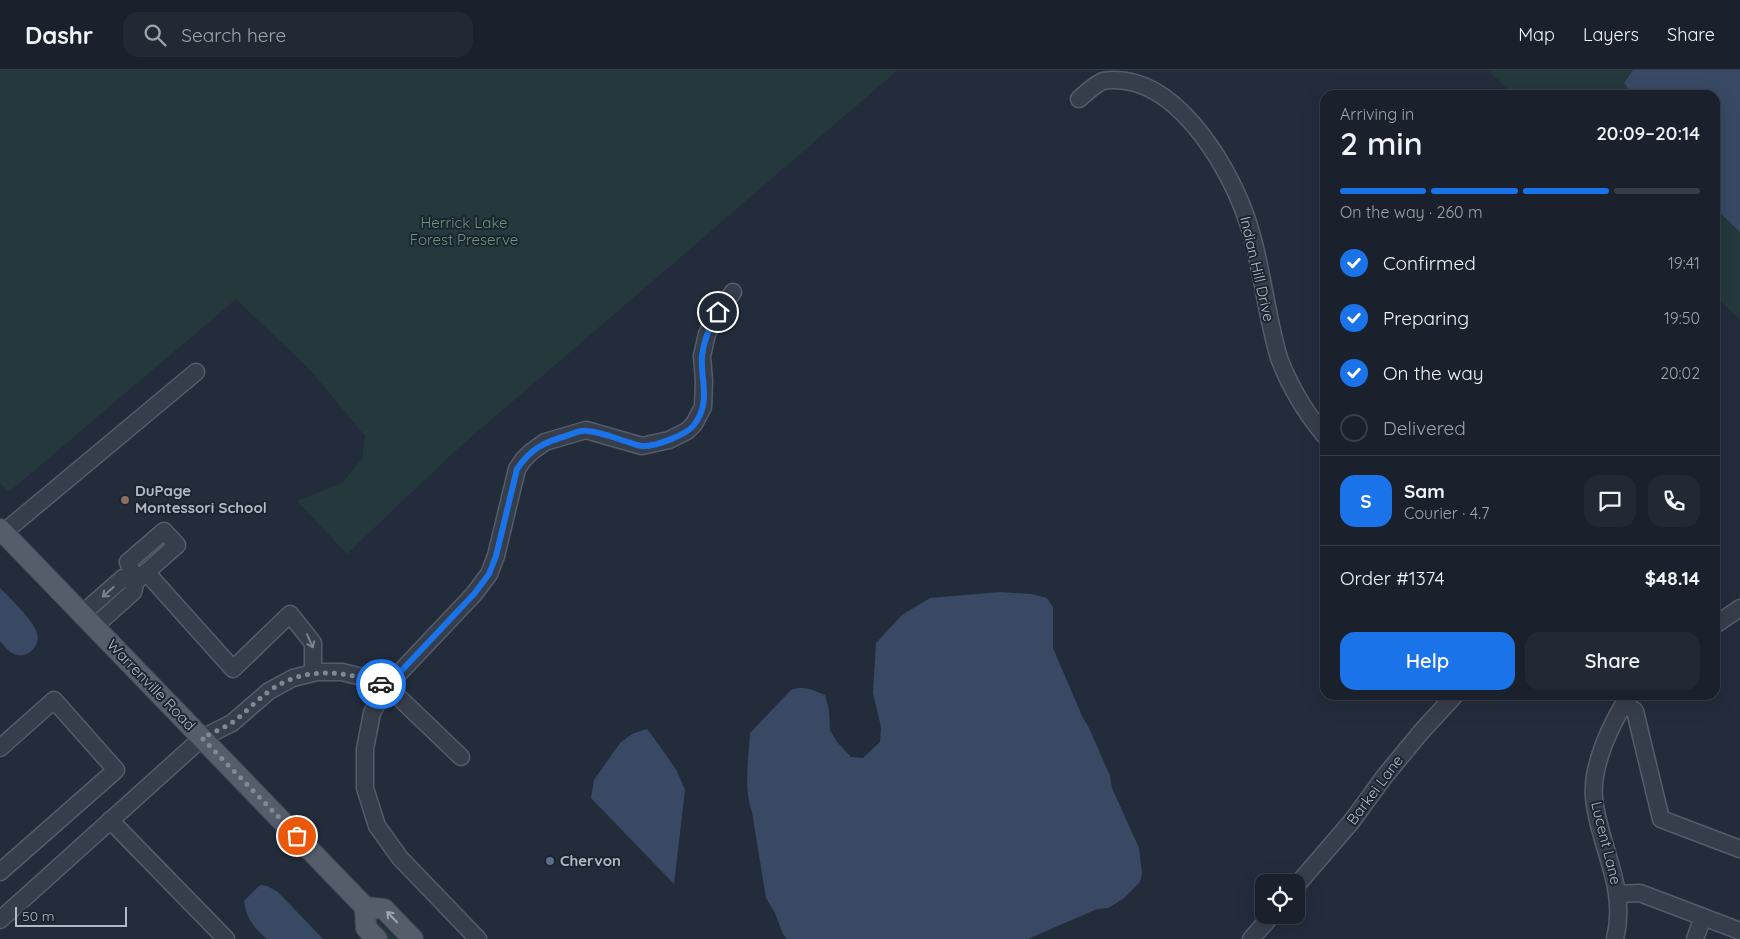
<!DOCTYPE html>
<html lang="en">
<head>
<meta charset="utf-8">
<style>
  :root { --surface:#1a212c; --page:#232934; --text:#f1f3f6; --muted:#9fa3a9; --line:#383e48; --accent:#1a73e8 }
  body { margin:0; font-family:Quicksand,sans-serif; background:var(--page); color:var(--text); height:100vh; display:flex; flex-direction:column; font-size:19px; white-space:nowrap }
  * { box-sizing:border-box; margin:0 }
  p { font-size:16px; color:var(--muted) }
  .icon { flex:none; width:28px; height:28px; fill:none; stroke:currentColor; stroke-width:2; stroke-linecap:round; stroke-linejoin:round }
  .map { position:relative; flex:1; overflow:hidden }
  .details { position:absolute; left:1320px; top:20px; width:400px; height:610px; display:flex; flex-direction:column; background:var(--surface); border-radius:15px; box-shadow:0 5px 20px #0002,0 0 0 1px var(--line) }
  .details>* { flex:none }
  .buttons { position:absolute; left:1255px; top:804px; display:grid; gap:10px }
  .buttons a { display:grid; place-items:center; width:50px; height:50px; border-radius:10px; background:var(--surface); box-shadow:0 5px 20px #0002,0 0 0 1px var(--line); font-size:25px }
  .scale { position:absolute; left:15px; bottom:12px; width:112px; box-sizing:border-box; padding-left:5px; border:2px solid #b2b9c7; border-top:0; font-size:14px; line-height:18px; white-space:nowrap; color:#b2b9c7; -webkit-text-stroke:4px #1c2430; paint-order:stroke }
  .pin { position:absolute; display:grid; place-items:center; width:42px; height:42px; color:#fff; margin:-21px; border:2px solid #fff; border-radius:50%; box-shadow:0 1px 5px #0007 }
  .courier { position:absolute; display:grid; place-items:center; width:50px; height:50px; margin:-25px; border:4px solid #1a73e8; border-radius:50%; background:#fff; color:#222; box-shadow:0 1px 6px #0007 }
  .overview em { font-style:normal; font-weight:600 }
  .overview div { display:flex; flex-direction:column-reverse }
  .overview { display:flex; align-items:center; justify-content:space-between; height:85px; padding:0 20px }
  h1 { font-size:32px; font-weight:600; line-height:38px }
  .bar { display:grid; grid-template-columns:repeat(4,1fr); gap:8px 5px; align-content:center; height:60px; padding:0 20px }
  .bar i { height:6px; border-radius:4px; background:var(--line) }
  .bar .current { background:var(--accent) }
  .bar p { grid-column:span 4 }
  .line { display:flex; align-items:center; gap:12px; padding:0 20px; border-top:1px solid var(--line) }
  .line div { flex:1 }
  .round { display:grid; place-items:center; flex:none; width:52px; height:52px; border-radius:15px; background:var(--page) }
  ol { padding:0 20px; list-style:none }
  li { display:flex; align-items:center; gap:15px; height:55px }
  li p { margin-inline-start:auto }
  li .icon { padding:5px; border-radius:50%; background:var(--accent); color:#fff; stroke-width:4 }
  li:last-child { color:var(--muted) }
  li i { width:28px; height:28px; border:2px solid var(--line); border-radius:50% }
  .action { display:flex; gap:10px; margin-top:auto; padding:10px 20px }
  .action a { flex:1; height:58px; border-radius:15px; background:var(--accent); color:#fff; font-size:20px; font-weight:600; line-height:58px; text-align:center }
  .action a+a { background:var(--page); color:var(--text) }
  header { display:flex; align-items:center; gap:30px; box-sizing:border-box; height:70px; padding:0 25px; background:var(--surface); border-bottom:1px solid var(--line) }
  header strong { font-size:24px }
  nav { display:flex; gap:28px; margin-inline-start:auto; font-size:18px }
  .search { width:350px; height:45px; background:var(--page); display:flex; align-items:center; gap:12px; box-sizing:border-box; padding:0 18px; border-radius:15px; color:var(--muted); font-size:19px }
  .map>svg:first-child { display:block }
</style>
</head>
<body>
<header>
<strong>Dashr</strong>
<div class="search"><svg class="icon" aria-label="search" viewBox="0 0 24 24"><circle cx="10" cy="10" r="6"/><path d="M15 15l6 6"/></svg>Search here</div>
<nav><a>Map</a><a>Layers</a><a>Share</a></nav>
</header>
<div class="map">
<svg width="1740" height="869" viewBox="0 0 1740 869">
  <rect width="100%" height="100%" fill="#232c3b"/>
  <g fill="#25383c">
    <polygon points="0,0 898,0 454,382 347,484 297,431 342,413 362,389 365,366 311,301 236,229 9,422 0,413"/>
    <polygon points="1488,0 1633,0 1624,13 1632,25 1513,25"/>
    <polygon points="1715,138 1740,162 1740,250 1715,225"/>
    <polygon points="373,847 397,869 388,869 371,850"/>
  </g>
  <g fill="#394964">
    <polygon points="1633,0 1740,0 1740,162 1715,138 1715,25 1632,25 1624,13"/>
    <path d="M0,518C11,529 32,549 37,563C41,576 27,590 14,584C9,582 4,576 0,571Z"/>
    <path d="M1000,522L1032,524L1047,528L1053,537V578L1082,646L1089,658L1110,706L1112,718L1139,778L1142,804L1140,812L1123,829L1108,838L1097,839L1028,869H787L783,864L775,843L766,828L752,742C743,717 749,688 750,663L791,620C804,615 812,620 825,625L829,640L830,660L837,672L851,687L863,688L880,672L881,657L873,623L876,573L902,545L930,528Z"/>
    <polygon points="647,659 659,675 677,701 685,720 674,814 591,728 594,710 620,673 632,664"/>
    <path d="M260,815L267,816L278,822L323,869H267C254,858 246,848 244,831Z"/>
  </g>
  <g fill="none" stroke-linecap="round" stroke-linejoin="round">
    <defs>
      <g id="minor">
        <path d="M1079,29C1087,22 1094,15 1103,11C1173,0 1227,94 1245,144C1262,191 1265,241 1279,288C1290,317 1305,342 1325,366"/>
        <polyline points="3,463 196,302"/>
        <polyline points="146,502 233,599 290,544 313,573 313,603"/>
        <polyline points="82,544 123,508 136,511"/>
        <polyline points="1715,555 1740,538"/>
        <polyline points="94,557 133,522 136,511 177,475 164,461 128,492 136,511"/>
        <polyline points="1624,634 1635,641 1661,749 1740,779"/>
        <polyline points="0,678 54,630 116,700 0,802"/>
        <polyline points="110,750 226,869"/>
        <polyline points="1296,816 1352,751 1384,707 1421,662 1455,625"/>
        <polyline points="1618,824 1640,823 1740,861"/>
        <polyline points="0,850 202,668 232,653 269,621 293,608 317,602 342,602 362,607 387,616 461,687"/>
        <polyline points="478,869 400,788 377,756 365,718 365,679 372,643 387,616 474,524 489,504 496,486 517,399 523,390 531,382 545,372 586,360 642,376 669,370 687,361 694,354 703,337 704,311 702,286 707,264 718,242 733,222"/>
        <polyline points="1251,869 1272,845"/>
        <path d="M1615,869C1628,817 1599,777 1594,728C1591,695 1612,651 1630,625"/>
        <polyline points="1695,869 1703,847"/>
      </g>
      <g id="major">
        <polyline points="0,459 365,837 366,858 377,869"/>
        <polyline points="365,837 384,839 413,869"/>
      </g>
    </defs>
    <use href="#minor" stroke="#555c69" stroke-width="19"/>
    <use href="#major" stroke="#404754" stroke-width="22"/>
    <use href="#minor" stroke="#373e4b" stroke-width="16"/>
    <use href="#major" stroke="#555d6b" stroke-width="20"/>
  </g>
  <defs><path id="oneway-shaft" d="M-6 0H5M1.5-3L5.5 0L1.5 3" fill="none" stroke-width="1.6" stroke-linecap="round" stroke-linejoin="round" transform="scale(1.25)"/></defs>
  <g stroke="#7b828f">
    <use href="#oneway-shaft" transform="translate(108 522) rotate(139)"/>
    <use href="#oneway-shaft" transform="translate(310 571) rotate(66)"/>
  </g>
  <use stroke="#9fa7b5" href="#oneway-shaft" transform="translate(392 847) rotate(-134)"/>
  <g fill="none" stroke-linecap="round" stroke-linejoin="round">
    <path stroke="#808896" stroke-width="5" stroke-dasharray="0 9" d="M297,766L202,668C212,663 224,658 233,652C245,643 256,631 268,622C302,596 343,600 381,614"/>
    <path stroke="#1a73e8" stroke-width="6" d="M381,614L387,616L474,524L489,504L496,486L517,399C531,378 545,372 569,365C574,363 582,360 587,361C602,362 617,369 631,373C634,374 639,376 642,376C655,377 686,365 694,355C712,331 700,310 702,285C704,269 710,256 718,242"/>
  </g>
  <circle fill="#8d6e63" stroke="#1c2430" stroke-width="2" cx="125" cy="430" r="5"/>
  <circle fill="#5c6f8a" stroke="#1c2430" stroke-width="2" cx="550" cy="791" r="5"/>
  <g text-anchor="middle" stroke-width="4" stroke-linejoin="round" paint-order="stroke">
    <g font-size="15" fill="#6a9775" stroke="#1c2430">
      <text x="464" y="158">Herrick Lake<tspan x="464" dy="17">Forest Preserve</tspan></text>
    </g>
    <g font-size="15" fill="#b2b9c7" stroke="#1c2430">
      <text transform="translate(1257 199) rotate(77)" y="5">Indian Hill Drive</text>
      <text transform="translate(151 615) rotate(46)" y="5">Warrenville Road</text>
      <text transform="translate(1375 720) rotate(-53)" y="5">Barkei Lane</text>
      <text transform="translate(1606 773) rotate(76)" y="5">Lucent Lane</text>
    </g>
    <g font-size="15" font-weight="bold" fill="#b2b9c7" stroke="#1c2430" text-anchor="start">
      <text x="135" y="426">DuPage<tspan x="135" dy="17">Montessori School</tspan></text>
      <text x="560" y="796">Chervon</text>
    </g>
  </g>
</svg>
<div class="buttons">
<a><svg class="icon" aria-label="locate" viewBox="0 0 24 24"><circle cx="12" cy="12" r="6"/><path d="M12 2v4M12 18v4M2 12h4M18 12h4"/></svg></a>
</div>
<div class="scale">50 m</div>
<div class="pin" style="left:297px;top:766px;background:#ea580c"><svg class="icon" aria-label="bag" viewBox="0 0 24 24"><path d="M5 8h14l-1 12H6zM9 8a3 3 0 0 1 6 0"/></svg></div>
<div class="pin" style="left:718px;top:242px;background:#1f2937"><svg class="icon" aria-label="home" viewBox="0 0 24 24"><path d="M3 11l9-7 9 7M6 9v11h12V9"/></svg></div>
<div class="courier" style="left:381px;top:614px"><svg class="icon" aria-label="car" viewBox="0 0 24 24"><path d="M5 17H2v-5l4-1 3-4h7l3 4 3 1v5h-3M9 17h6M6 11h13"/><circle cx="7" cy="17" r="2"/><circle cx="17" cy="17" r="2"/></svg></div>
<section class="details">
<div class="overview"><div><h1>2 min</h1><p>Arriving in</p></div><em>20:09–20:14</em></div>
<div class="bar"><i class="current"></i><i class="current"></i><i class="current"></i><i></i><p>On the way · 260 m</p></div>
<ol>
<li><svg class="icon" aria-label="check" viewBox="0 0 24 24"><path d="M5 12l5 5 9-10"/></svg>Confirmed<p>19:41</p></li>
<li><svg class="icon" aria-label="check" viewBox="0 0 24 24"><path d="M5 12l5 5 9-10"/></svg>Preparing<p>19:50</p></li>
<li><svg class="icon" aria-label="check" viewBox="0 0 24 24"><path d="M5 12l5 5 9-10"/></svg>On the way<p>20:02</p></li>
<li><i></i>Delivered</li>
</ol>
<div class="line" style="height:90px"><b class="round" style="background:var(--accent);color:#fff">S</b><div><b>Sam</b><p>Courier · 4.7</p></div><a class="round"><svg class="icon" aria-label="chat" viewBox="0 0 24 24"><path d="M4 5h16v11H9l-5 4z"/></svg></a><a class="round"><svg class="icon" aria-label="phone" viewBox="0 0 24 24"><path d="M5 4h4l2 5-3 2q2 4 5 5l2-3 5 2v4C11 20 4 13 5 4z"/></svg></a></div>
<div class="line" style="height:65px"><div>Order #1374</div><b>$48.14</b></div>
<div class="action"><a>Help</a><a>Share</a></div>
</section>
</div>
</body>
</html>
